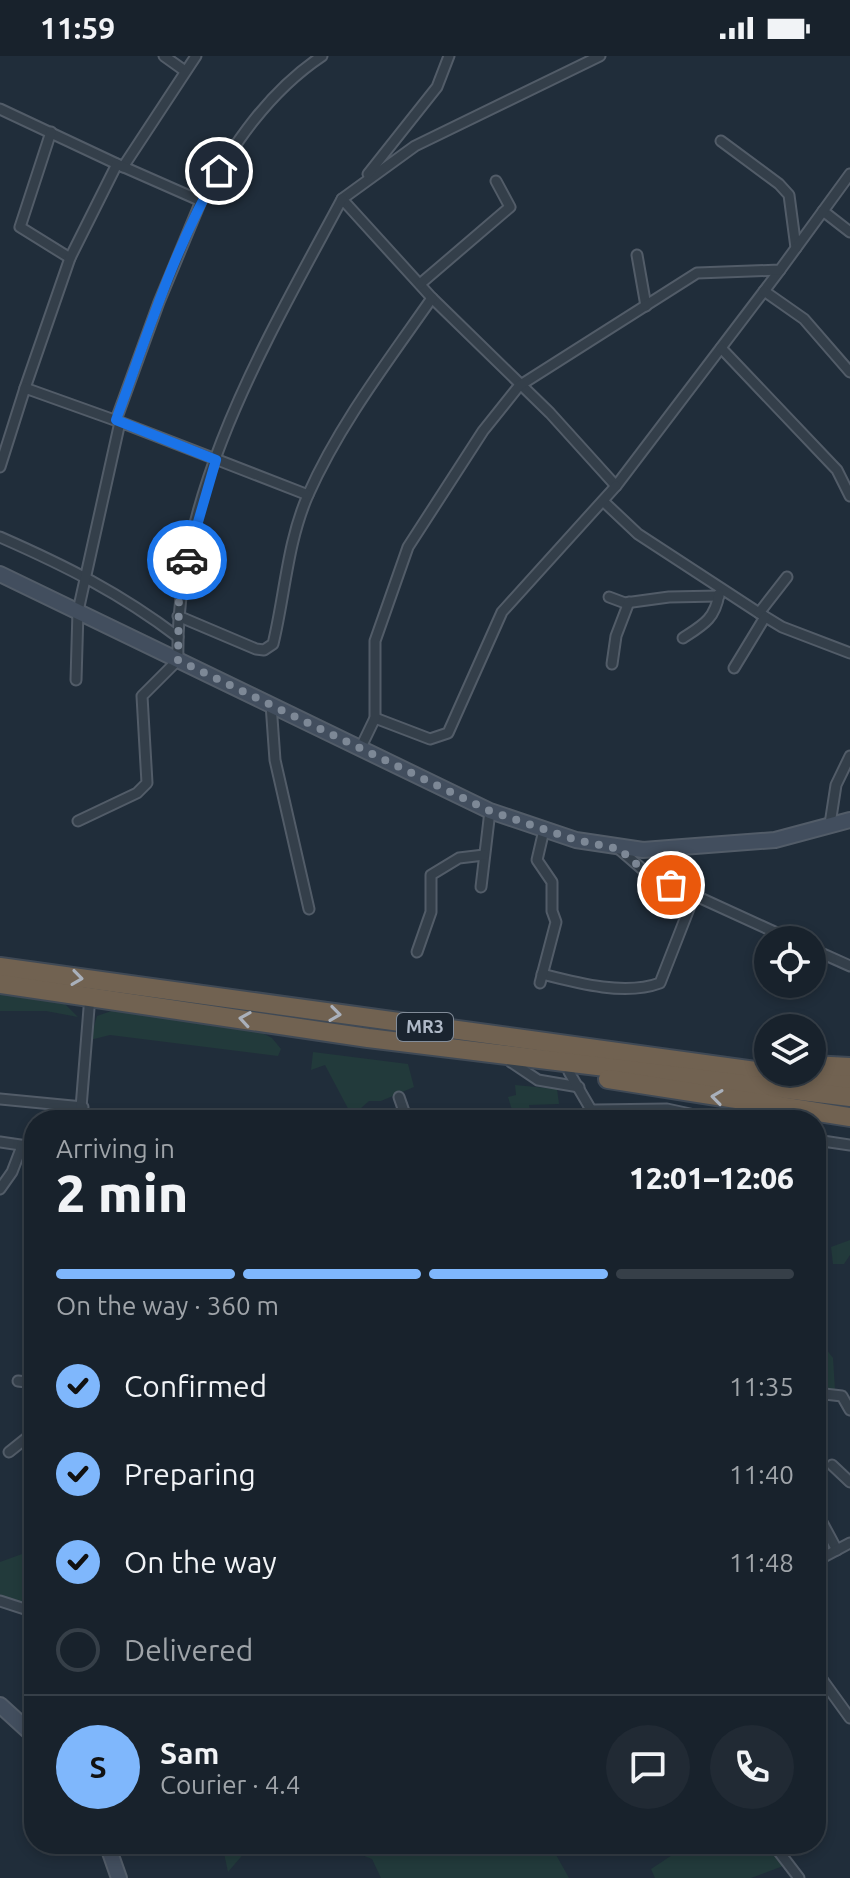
<!DOCTYPE html>
<html lang="en">
<head>
<meta charset="utf-8">
<style>
  :root { --surface:#18222c; --page:#212a34; --text:#f1f3f6; --muted:#9fa4a9; --line:#363f48; --accent:#7fb7fc }
  body { margin:0; font-family:Ubuntu,sans-serif; background:var(--page); color:var(--text); height:100vh; display:flex; flex-direction:column; font-size:30px; white-space:nowrap }
  * { box-sizing:border-box; margin:0 }
  p { font-size:26px; color:var(--muted) }
  .icon { flex:none; width:44px; height:44px; fill:none; stroke:currentColor; stroke-width:2; stroke-linecap:round; stroke-linejoin:round }
  .map { position:relative; flex:1; overflow:hidden }
  .side { position:absolute; left:24px; top:1054px; width:802px; height:744px; display:flex; flex-direction:column; background:var(--surface); border-radius:32px; box-shadow:0 4px 12px #0003,0 0 0 2px var(--line) }
  .side>* { flex:none }
  .fabs { position:absolute; left:754px; top:870px; display:grid; gap:16px }
  .fabs a { display:grid; place-items:center; width:72px; height:72px; border-radius:50%; background:var(--surface); box-shadow:0 4px 12px #0003,0 0 0 2px var(--line); font-size:40px }
  .pin { position:absolute; display:grid; place-items:center; width:68px; height:68px; color:#fff; margin:-34px; border:4px solid #fff; border-radius:50%; box-shadow:0 2px 8px #0007 }
  .courier { position:absolute; display:grid; place-items:center; width:80px; height:80px; margin:-40px; border:6px solid #1a73e8; border-radius:50%; background:#fff; color:#222; box-shadow:0 2px 10px #0007 }
  .head em { font-style:normal; font-weight:800 }
  .head div { display:flex; flex-direction:column-reverse }
  .head { display:flex; align-items:center; justify-content:space-between; height:136px; padding:0 32px }
  h1 { font-size:52px; font-weight:800; line-height:60px }
  .bar { display:grid; grid-template-columns:repeat(4,1fr); gap:12px 8px; align-content:center; height:96px; padding:0 32px }
  .bar i { height:10px; border-radius:6px; background:var(--line) }
  .bar .on { background:var(--accent) }
  .bar p { grid-column:span 4 }
  .line { display:flex; align-items:center; gap:20px; padding:0 32px; border-top:2px solid var(--line) }
  .line div { flex:1 }
  .round { display:grid; place-items:center; flex:none; width:84px; height:84px; border-radius:42px; background:var(--page) }
  ol { padding:0 32px; list-style:none }
  li { display:flex; align-items:center; gap:24px; height:88px }
  li p { margin-inline-start:auto }
  li .icon { padding:8px; border-radius:50%; background:var(--accent); color:#111; stroke-width:4 }
  li:last-child { color:var(--muted) }
  li i { width:44px; height:44px; border:4px solid var(--line); border-radius:50% }
  .status { display:flex; justify-content:space-between; align-items:center; height:56px; padding:0 40px; background:var(--surface); direction:ltr }
  .status svg { height:22px; fill:currentColor }
  .map>svg:first-child { display:block }
</style>
</head>
<body>
<div class="status"><b>11:59</b><svg viewBox="0 0 49 12"><path d="M0 12V9h3v3zM5 12V6h3v6zM10 12V3h3v9zM15 12V0h3v12zM26 1h20v11H26zM47 4h2v5h-2z"/></svg></div>
<div class="map">
<svg width="850" height="1822" viewBox="0 0 850 1822">
  <rect width="100%" height="100%" fill="#202d3a"/>
  <g fill="#223a3b">
    <polygon points="0,937 64,947 78,961 46,955 0,955"/>
    <polygon points="120,952 253,972 272,982 281,993 278,1000 110,979 90,984 97,960"/>
    <polygon points="313,996 408,1008 414,1031 381,1045 369,1045 352,1060 325,1009 311,1014"/>
    <polygon points="515,1029 557,1033 559,1048 529,1049 532,1064 515,1064 508,1041 516,1039"/>
    <polygon points="850,1184 850,1199 844,1208 833,1208 831,1191"/>
    <polygon points="816,1261 820,1285 833,1302 835,1334 829,1333 816,1310"/>
    <polygon points="22,1498 31,1510 34,1508 34,1554 0,1543 0,1506"/>
    <polygon points="222,1788 252,1788 228,1816"/>
    <polygon points="352,1788 442,1788 447,1797 472,1788 550,1788 569,1822 381,1822 372,1803 352,1795"/>
    <polygon points="689,1788 766,1788 783,1810 751,1822 655,1822 651,1813"/>
  </g>
  <g fill="none" stroke-linecap="round" stroke-linejoin="round">
    <defs>
      <g id="street">
        <polyline points="164,0 185,15"/>
        <polyline points="600,0 415,90 342,143 432,242 550,357 616,430 780,214"/>
        <polyline points="0,53 117,108"/>
        <polyline points="51,76 20,171 70,202"/>
        <polyline points="721,85 779,128 789,139 796,192"/>
        <polyline points="123,111 196,0"/>
        <polyline points="368,118 437,31 449,0"/>
        <path d="M201,145C233,89 268,36 322,0"/>
        <polyline points="823,155 850,176"/>
        <polyline points="637,199 646,250"/>
        <polyline points="420,228 510,151 496,125"/>
        <polyline points="764,235 804,263 850,316"/>
        <polyline points="721,292 837,414 850,440"/>
        <polyline points="25,332 70,202 117,108 201,145 159,246 116,364"/>
        <polyline points="0,411 25,332 120,366"/>
        <polyline points="603,445 638,478 759,557 782,571 850,597"/>
        <path d="M0,481C66,510 120,537 178,581"/>
        <polyline points="609,541 625,547 669,541 719,540"/>
        <polyline points="759,557 787,521"/>
        <path d="M178,560L256,593L264,594L273,588C285,539 287,487 308,439C339,369 388,305 432,242"/>
        <path d="M683,582C703,569 715,563 719,538"/>
        <polyline points="612,608 616,580 629,546"/>
        <polyline points="734,612 765,561"/>
        <polyline points="76,624 78,555 120,366 308,439"/>
        <polyline points="271,648 275,704 309,853"/>
        <polyline points="375,662 430,683 448,677 502,556 616,430"/>
        <polyline points="361,691 375,662 375,585 408,491 483,375 519,330 697,217 780,214 850,118"/>
        <path d="M78,765L137,737L147,727L142,640L178,604C174,438 266,285 342,143"/>
        <polyline points="830,768 836,729 850,700"/>
        <polyline points="619,793 648,818 792,884"/>
        <polyline points="481,831 490,755"/>
        <polyline points="812,893 850,910"/>
        <polyline points="417,896 431,856 431,819 459,802 484,799"/>
        <path d="M542,918C577,927 625,940 660,927L694,840"/>
        <polyline points="540,927 556,866 552,855 552,826 537,804 544,774"/>
        <polyline points="511,1006 538,1024 579,1031"/>
        <polyline points="569,1016 597,1064"/>
        <polyline points="399,1041 407,1064"/>
        <polyline points="0,1043 83,1051"/>
        <polyline points="594,1054 667,1053 718,1064"/>
        <polyline points="80,1064 90,940"/>
        <polyline points="217,1064 218,1063"/>
        <polyline points="816,1084 850,1089"/>
        <polyline points="0,1086 34,1091"/>
        <polyline points="0,1133 12,1116 22,1090"/>
        <polyline points="18,1325 34,1327"/>
        <polyline points="816,1337 842,1340 850,1354"/>
        <polyline points="9,1396 34,1376"/>
        <polyline points="832,1409 850,1426"/>
        <polyline points="816,1455 837,1494"/>
        <polyline points="816,1505 850,1487"/>
        <polyline points="0,1545 34,1556"/>
        <polyline points="816,1615 850,1662"/>
        <polyline points="773,1788 799,1822"/>
      </g>
      <g id="secondary">
        <polyline points="0,518 490,755 576,784 643,794 775,784 850,764"/>
        <polyline points="0,1649 34,1680"/>
        <polyline points="107,1788 119,1822"/>
      </g>
      <g id="highway">
        <polyline points="0,911 850,1028"/>
        <polyline points="0,928 368,982 850,1041"/>
        <polyline points="812,1009 850,1011"/>
        <polyline points="608,1023 850,1061"/>
      </g>
    </defs>
    <use href="#street" stroke="#525c68" stroke-width="13"/>
    <use href="#secondary" stroke="#525c68" stroke-width="18"/>
    <use href="#highway" stroke="#3f4955" stroke-width="22"/>
    <use href="#street" stroke="#343f4a" stroke-width="9"/>
    <use href="#secondary" stroke="#424e5e" stroke-width="14"/>
    <use href="#highway" stroke="#716251" stroke-width="18"/>
  </g>
  <defs><path id="oneway-chevron" d="M-2-3.5L2.5 0L-2 3.5" fill="none" stroke-width="1.6" stroke-linecap="round" stroke-linejoin="round" transform="scale(2)"/></defs>
  <g stroke="#a9b0bb">
    <use href="#oneway-chevron" transform="translate(77 922) rotate(8)"/>
    <use href="#oneway-chevron" transform="translate(335 958) rotate(8)"/>
    <use href="#oneway-chevron" transform="translate(245 963) rotate(-171)"/>
    <use href="#oneway-chevron" transform="translate(717 1041) rotate(-172)"/>
  </g>
  <g fill="none" stroke-linecap="round" stroke-linejoin="round">
    <polyline stroke="#7d8896" stroke-width="8" stroke-dasharray="0 14.4" points="187,504 179,539 178,604 490,755 576,784 619,793 648,818 671,829"/>
    <path stroke="#1a73e8" stroke-width="10" d="M187,504L216,404L116,364C147,280 174,192 219,115"/>
  </g>
  <g text-anchor="middle" stroke-width="6" stroke-linejoin="round" paint-order="stroke">
    <rect fill="#1a242f" stroke="#828c99" stroke-width="2" x="397" y="957" width="56" height="28" rx="6"/>
    <g font-size="18" font-weight="bold" fill="#afb9c7">
      <text x="425" y="977">MR3</text>
    </g>
  </g>
</svg>
<div class="fabs">
<a><svg class="icon" aria-label="locate" viewBox="0 0 24 24"><circle cx="12" cy="12" r="6"/><path d="M12 2v4M12 18v4M2 12h4M18 12h4"/></svg></a>
<a><svg class="icon" aria-label="layers" viewBox="0 0 24 24"><path d="M12 4l9 5-9 5-9-5zM3 14l9 5 9-5"/></svg></a>
</div>
<div class="pin" style="left:671px;top:829px;background:#ea580c"><svg class="icon" aria-label="bag" viewBox="0 0 24 24"><path d="M5 8h14l-1 12H6zM9 8a3 3 0 0 1 6 0"/></svg></div>
<div class="pin" style="left:219px;top:115px;background:#1f2937"><svg class="icon" aria-label="home" viewBox="0 0 24 24"><path d="M3 11l9-7 9 7M6 9v11h12V9"/></svg></div>
<div class="courier" style="left:187px;top:504px"><svg class="icon" aria-label="car" viewBox="0 0 24 24"><path d="M5 17H2v-5l4-1 3-4h7l3 4 3 1v5h-3M9 17h6M6 11h13"/><circle cx="7" cy="17" r="2"/><circle cx="17" cy="17" r="2"/></svg></div>
<section class="side">
<div class="head"><div><h1>2 min</h1><p>Arriving in</p></div><em>12:01–12:06</em></div>
<div class="bar"><i class="on"></i><i class="on"></i><i class="on"></i><i></i><p>On the way · 360 m</p></div>
<ol>
<li><svg class="icon" aria-label="check" viewBox="0 0 24 24"><path d="M5 12l5 5 9-10"/></svg>Confirmed<p>11:35</p></li>
<li><svg class="icon" aria-label="check" viewBox="0 0 24 24"><path d="M5 12l5 5 9-10"/></svg>Preparing<p>11:40</p></li>
<li><svg class="icon" aria-label="check" viewBox="0 0 24 24"><path d="M5 12l5 5 9-10"/></svg>On the way<p>11:48</p></li>
<li><i></i>Delivered</li>
</ol>
<div class="line" style="height:144px"><b class="round" style="background:var(--accent);color:#111">S</b><div><b>Sam</b><p>Courier · 4.4</p></div><a class="round"><svg class="icon" aria-label="chat" viewBox="0 0 24 24"><path d="M4 5h16v11H9l-5 4z"/></svg></a><a class="round"><svg class="icon" aria-label="phone" viewBox="0 0 24 24"><path d="M5 4h4l2 5-3 2q2 4 5 5l2-3 5 2v4C11 20 4 13 5 4z"/></svg></a></div>
</section>
</div>
</body>
</html>
